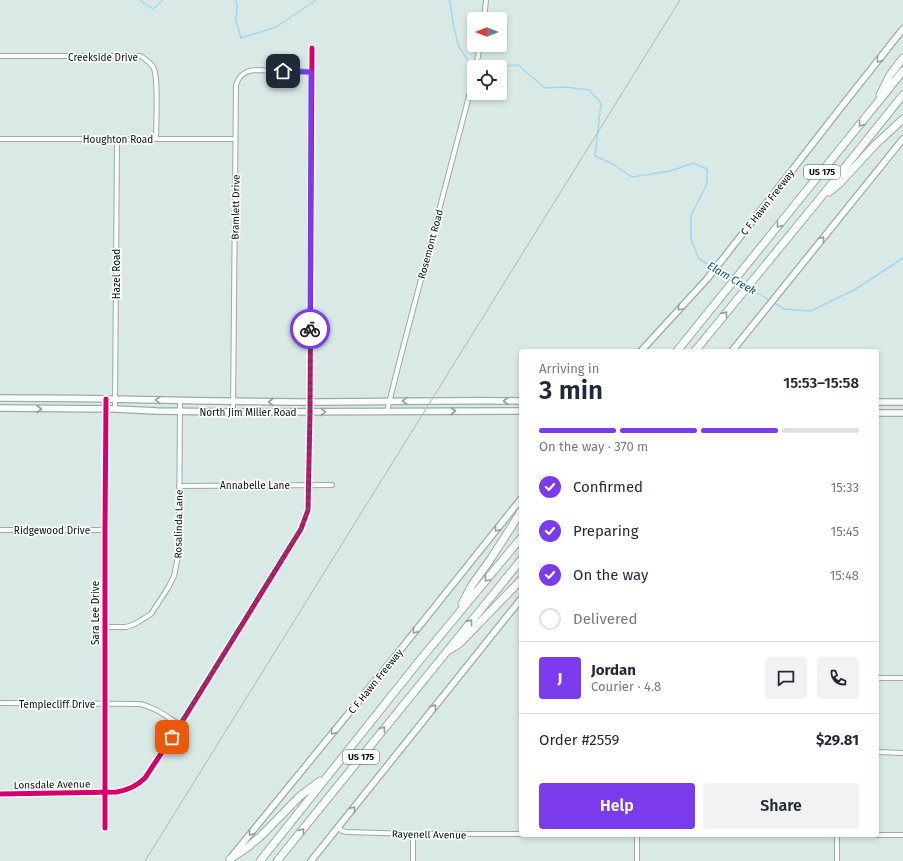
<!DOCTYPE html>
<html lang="en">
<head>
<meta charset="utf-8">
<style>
  :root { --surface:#fff; --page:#f2f2f3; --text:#1f2937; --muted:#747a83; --line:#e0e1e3; --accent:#7c3aed }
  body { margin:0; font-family:"Fira Sans",sans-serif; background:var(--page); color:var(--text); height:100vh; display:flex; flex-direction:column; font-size:15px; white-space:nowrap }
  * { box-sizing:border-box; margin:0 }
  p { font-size:13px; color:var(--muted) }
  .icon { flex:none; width:22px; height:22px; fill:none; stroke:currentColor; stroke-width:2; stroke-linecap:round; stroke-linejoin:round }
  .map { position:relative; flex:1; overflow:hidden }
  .details { position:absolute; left:519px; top:349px; width:360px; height:488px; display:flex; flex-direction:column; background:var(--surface); border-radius:4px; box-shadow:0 2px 6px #0003 }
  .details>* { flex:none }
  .needle { width:26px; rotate:270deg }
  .tools { position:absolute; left:467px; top:12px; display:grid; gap:8px }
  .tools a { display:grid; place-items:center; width:40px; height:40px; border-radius:4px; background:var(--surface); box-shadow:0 2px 6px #0003; font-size:20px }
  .pin { position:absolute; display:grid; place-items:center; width:34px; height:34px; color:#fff; margin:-17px; border-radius:8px; box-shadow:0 2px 6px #0006 }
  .courier { position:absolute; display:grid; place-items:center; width:40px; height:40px; margin:-20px; border:3px solid #7c3aed; border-radius:50%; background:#fff; color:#222; box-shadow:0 1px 5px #0007 }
  .overview em { font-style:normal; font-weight:600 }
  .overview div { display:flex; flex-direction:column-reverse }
  .overview { display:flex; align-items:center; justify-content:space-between; height:68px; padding:0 20px }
  h1 { font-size:26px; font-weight:600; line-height:30px }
  .bar { display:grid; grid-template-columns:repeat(4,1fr); gap:6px 4px; align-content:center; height:48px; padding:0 20px }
  .bar i { height:5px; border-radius:3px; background:var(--line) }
  .bar .current { background:var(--accent) }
  .bar p { grid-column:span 4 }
  .line { display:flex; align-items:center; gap:10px; padding:0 20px; border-top:1px solid var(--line) }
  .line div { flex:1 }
  .round { display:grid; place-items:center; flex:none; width:42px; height:42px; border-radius:4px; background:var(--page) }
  ol { padding:0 20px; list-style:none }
  li { display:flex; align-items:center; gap:12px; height:44px }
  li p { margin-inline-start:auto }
  li .icon { padding:4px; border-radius:50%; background:var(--accent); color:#fff; stroke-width:4 }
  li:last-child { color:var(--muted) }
  li i { width:22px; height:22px; border:2px solid var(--line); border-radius:50% }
  .button { display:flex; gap:8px; margin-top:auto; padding:8px 20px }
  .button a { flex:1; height:46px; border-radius:4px; background:var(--accent); color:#fff; font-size:16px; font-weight:600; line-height:46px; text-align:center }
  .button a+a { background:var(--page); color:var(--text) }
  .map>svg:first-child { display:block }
</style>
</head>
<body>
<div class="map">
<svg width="903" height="861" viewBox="0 0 903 861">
  <rect width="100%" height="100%" fill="#d9eae6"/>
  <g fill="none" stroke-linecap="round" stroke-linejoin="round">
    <g stroke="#a0d8f2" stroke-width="1.5">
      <polyline points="140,0 153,9 163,0"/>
      <polyline points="236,0 237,7 236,20 241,38 276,27 316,0"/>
      <polyline points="449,0 450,2 454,28 459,47 469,62"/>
      <polyline points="489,67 518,65 545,88 565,87 589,90 601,103 595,156 613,164 632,177 670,171 693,163 707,169 707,184 691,215 691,239 699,259 731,278"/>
      <polyline points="736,281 745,286"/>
      <polyline points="749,288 769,300"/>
      <polyline points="773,302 784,309 811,311 856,289 903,258"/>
    </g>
    <defs>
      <g id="street">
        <polyline points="484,19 486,0"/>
        <path d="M0,56H141C145,59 150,62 153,67C159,75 156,125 156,139"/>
        <polyline points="476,67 480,45"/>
        <polyline points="0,139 235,139"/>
        <polyline points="115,409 117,139"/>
        <polyline points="387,411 399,363 474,77"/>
        <path d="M233,412L236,85C239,75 245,71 255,70L311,72"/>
        <polyline points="179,486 332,485"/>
        <polyline points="0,530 105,530"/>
        <polyline points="104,627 126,627 135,624 151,614 168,588 174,576 179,551 180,401"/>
        <polyline points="877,678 903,678"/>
        <path d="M0,703L140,704C155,707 167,717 180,725"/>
        <polyline points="877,752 903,753"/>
        <path d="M0,794L117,792C128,790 137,786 145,778L180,725L301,529L308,510L310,413L312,48"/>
        <polyline points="338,827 342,831 347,832 413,834 521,834"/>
        <polyline points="105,828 105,530 106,399"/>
        <polyline points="413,834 413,861"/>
        <polyline points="837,835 837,861"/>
        <polyline points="877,835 903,835"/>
        <polyline points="637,861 637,835"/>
      </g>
      <g id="secondary">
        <polyline points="641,351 707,279 722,260 842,106 903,29"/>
        <polyline points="732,351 903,139"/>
        <path d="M0,398C35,398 71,398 106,399C174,400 241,402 309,402C380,402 450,400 521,401"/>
        <polyline points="877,402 903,402"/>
        <polyline points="0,408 115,409 157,411 233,412 521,411"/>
        <polyline points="877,413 903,413"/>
        <polyline points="233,855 393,659 521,499"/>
        <polyline points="311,861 521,599"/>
      </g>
      <g id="highway">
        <polyline points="880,95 890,75 903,58"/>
        <polyline points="829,192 839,184 876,144 903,119"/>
        <polyline points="677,351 903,71"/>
        <polyline points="695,351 817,202 903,95"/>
        <polyline points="462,604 472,585 490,560 512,526 521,511"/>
        <polyline points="451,649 460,643 521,580"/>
        <polyline points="230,859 248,847 262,835 300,796 320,781"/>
        <polyline points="260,861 420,660 521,538"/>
        <polyline points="277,861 521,560"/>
      </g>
    </defs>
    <use href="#street" stroke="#9daaa7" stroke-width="6"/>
    <use href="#secondary" stroke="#9daaa7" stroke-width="8"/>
    <use href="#highway" stroke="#9daaa7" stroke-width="9"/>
    <use href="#street" stroke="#f9fcfb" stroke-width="4"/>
    <use href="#secondary" stroke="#f9fcfb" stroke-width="5.5"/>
    <use href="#highway" stroke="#f9fcfb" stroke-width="7"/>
    <polyline stroke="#b2b5b5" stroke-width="1" points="145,861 680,0"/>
    <defs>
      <g id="cycleway">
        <path d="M0,794L117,792C128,790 137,786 145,778L180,725L301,529L308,510L310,413L312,48"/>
        <polyline points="105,828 105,530 106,399"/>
      </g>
    </defs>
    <use href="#cycleway" stroke="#fff" stroke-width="8"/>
    <use href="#cycleway" stroke="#d6006c" stroke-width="5"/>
  </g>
  <defs><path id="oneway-chevron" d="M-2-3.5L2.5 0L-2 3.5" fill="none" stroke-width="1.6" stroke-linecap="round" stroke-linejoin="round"/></defs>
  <g stroke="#989e9d">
    <use href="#oneway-chevron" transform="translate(879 60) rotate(129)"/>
    <use href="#oneway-chevron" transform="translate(861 124) rotate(129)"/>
    <use href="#oneway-chevron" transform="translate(779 225) rotate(129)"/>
    <use href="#oneway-chevron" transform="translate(822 239) rotate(-51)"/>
    <use href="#oneway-chevron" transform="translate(680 308) rotate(133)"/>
    <use href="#oneway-chevron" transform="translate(725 314) rotate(-51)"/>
    <use href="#oneway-chevron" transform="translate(158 400) rotate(-178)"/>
    <use href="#oneway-chevron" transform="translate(405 401) rotate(178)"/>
    <use href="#oneway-chevron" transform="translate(506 401) rotate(-180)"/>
    <use href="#oneway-chevron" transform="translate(271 402) rotate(-180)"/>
    <use href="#oneway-chevron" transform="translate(39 409)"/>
    <use href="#oneway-chevron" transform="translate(453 411)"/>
    <use href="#oneway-chevron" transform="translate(323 412) rotate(-1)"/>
    <use href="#oneway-chevron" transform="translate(497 529) rotate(129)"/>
    <use href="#oneway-chevron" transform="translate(487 579) rotate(130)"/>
    <use href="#oneway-chevron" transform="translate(470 622) rotate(-51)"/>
    <use href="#oneway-chevron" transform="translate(415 631) rotate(129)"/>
    <use href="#oneway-chevron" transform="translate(434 707) rotate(-51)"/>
    <use href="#oneway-chevron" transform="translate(383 729) rotate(-51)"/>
    <use href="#oneway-chevron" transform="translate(333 732) rotate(129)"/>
    <use href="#oneway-chevron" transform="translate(353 809) rotate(-51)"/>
    <use href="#oneway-chevron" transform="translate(302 831) rotate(-51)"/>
    <use href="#oneway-chevron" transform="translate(251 833) rotate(129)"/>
  </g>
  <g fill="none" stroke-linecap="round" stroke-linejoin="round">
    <polyline stroke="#505d5a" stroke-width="4" stroke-dasharray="0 7.2" points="172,737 301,528 308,510 310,413 310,329"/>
    <polyline stroke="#7c3aed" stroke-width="5" points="283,71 311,72 310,329"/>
  </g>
  <g text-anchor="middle" stroke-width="3.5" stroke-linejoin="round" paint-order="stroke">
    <g fill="#fff" stroke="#515857" stroke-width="1">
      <rect x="804" y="165" width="36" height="14" rx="3"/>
      <rect x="343" y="750" width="36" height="14" rx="3"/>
    </g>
    <g font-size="9" font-weight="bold" fill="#07110f">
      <text x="822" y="175">US 175</text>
      <text x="361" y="760">US 175</text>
    </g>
    <g font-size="10" fill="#07110f" stroke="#fff">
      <text x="103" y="61">Creekside Drive</text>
      <text x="118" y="143">Houghton Road</text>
      <text transform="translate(767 202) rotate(-52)" y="4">C F Hawn Freeway</text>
      <text transform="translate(235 207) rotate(-89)" y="4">Bramlett Drive</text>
      <text transform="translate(430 244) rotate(-75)" y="4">Rosemont Road</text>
      <text transform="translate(116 274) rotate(-90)" y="4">Hazel Road</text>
      <text x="248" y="416">North Jim Miller Road</text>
      <text x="255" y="489">Annabelle Lane</text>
      <text transform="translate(178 524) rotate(-89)" y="4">Rosalinda Lane</text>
      <text x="52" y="534">Ridgewood Drive</text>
      <text transform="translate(95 613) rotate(-90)" y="4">Sara Lee Drive</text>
      <text transform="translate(375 681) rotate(-51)" y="4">C F Hawn Freeway</text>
      <text x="57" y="708">Templecliff Drive</text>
      <text transform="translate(52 784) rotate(-1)" y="4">Lonsdale Avenue</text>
      <text transform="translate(429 834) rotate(1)" y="4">Rayenell Avenue</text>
    </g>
    <g font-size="11" font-style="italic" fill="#055777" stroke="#fff">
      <text transform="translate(732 278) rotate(30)" y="4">Elam Creek</text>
    </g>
  </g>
</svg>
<div class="tools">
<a><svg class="needle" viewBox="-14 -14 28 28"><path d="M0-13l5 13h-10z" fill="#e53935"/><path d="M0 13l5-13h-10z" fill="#747a83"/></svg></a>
<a><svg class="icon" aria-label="locate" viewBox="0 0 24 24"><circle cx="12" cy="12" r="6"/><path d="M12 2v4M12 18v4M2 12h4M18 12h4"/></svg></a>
</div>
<div class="pin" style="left:172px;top:737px;background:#ea580c"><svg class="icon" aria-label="bag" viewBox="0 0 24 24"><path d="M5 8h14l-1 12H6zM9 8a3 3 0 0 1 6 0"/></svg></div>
<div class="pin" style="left:283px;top:71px;background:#1f2937"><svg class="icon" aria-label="home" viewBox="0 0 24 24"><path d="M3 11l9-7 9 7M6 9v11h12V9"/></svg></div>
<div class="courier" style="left:310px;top:329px"><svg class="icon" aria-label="bike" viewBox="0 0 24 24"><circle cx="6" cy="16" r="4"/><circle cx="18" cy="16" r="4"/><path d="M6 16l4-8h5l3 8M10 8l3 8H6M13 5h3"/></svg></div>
<section class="details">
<div class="overview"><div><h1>3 min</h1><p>Arriving in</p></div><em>15:53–15:58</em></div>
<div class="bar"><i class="current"></i><i class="current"></i><i class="current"></i><i></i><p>On the way · 370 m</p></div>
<ol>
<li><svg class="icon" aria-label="check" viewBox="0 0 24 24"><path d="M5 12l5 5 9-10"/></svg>Confirmed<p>15:33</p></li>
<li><svg class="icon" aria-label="check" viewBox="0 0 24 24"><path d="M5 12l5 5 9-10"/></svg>Preparing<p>15:45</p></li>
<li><svg class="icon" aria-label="check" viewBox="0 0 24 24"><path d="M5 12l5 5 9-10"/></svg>On the way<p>15:48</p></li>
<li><i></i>Delivered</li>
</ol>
<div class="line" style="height:72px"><b class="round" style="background:var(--accent);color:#fff">J</b><div><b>Jordan</b><p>Courier · 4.8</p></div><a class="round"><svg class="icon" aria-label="chat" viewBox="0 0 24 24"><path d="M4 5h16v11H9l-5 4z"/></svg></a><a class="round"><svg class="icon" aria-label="phone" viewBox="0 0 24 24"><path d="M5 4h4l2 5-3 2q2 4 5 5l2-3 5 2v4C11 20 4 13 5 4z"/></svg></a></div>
<div class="line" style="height:52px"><div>Order #2559</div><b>$29.81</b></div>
<div class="button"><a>Help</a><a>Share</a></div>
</section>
</div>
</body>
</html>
